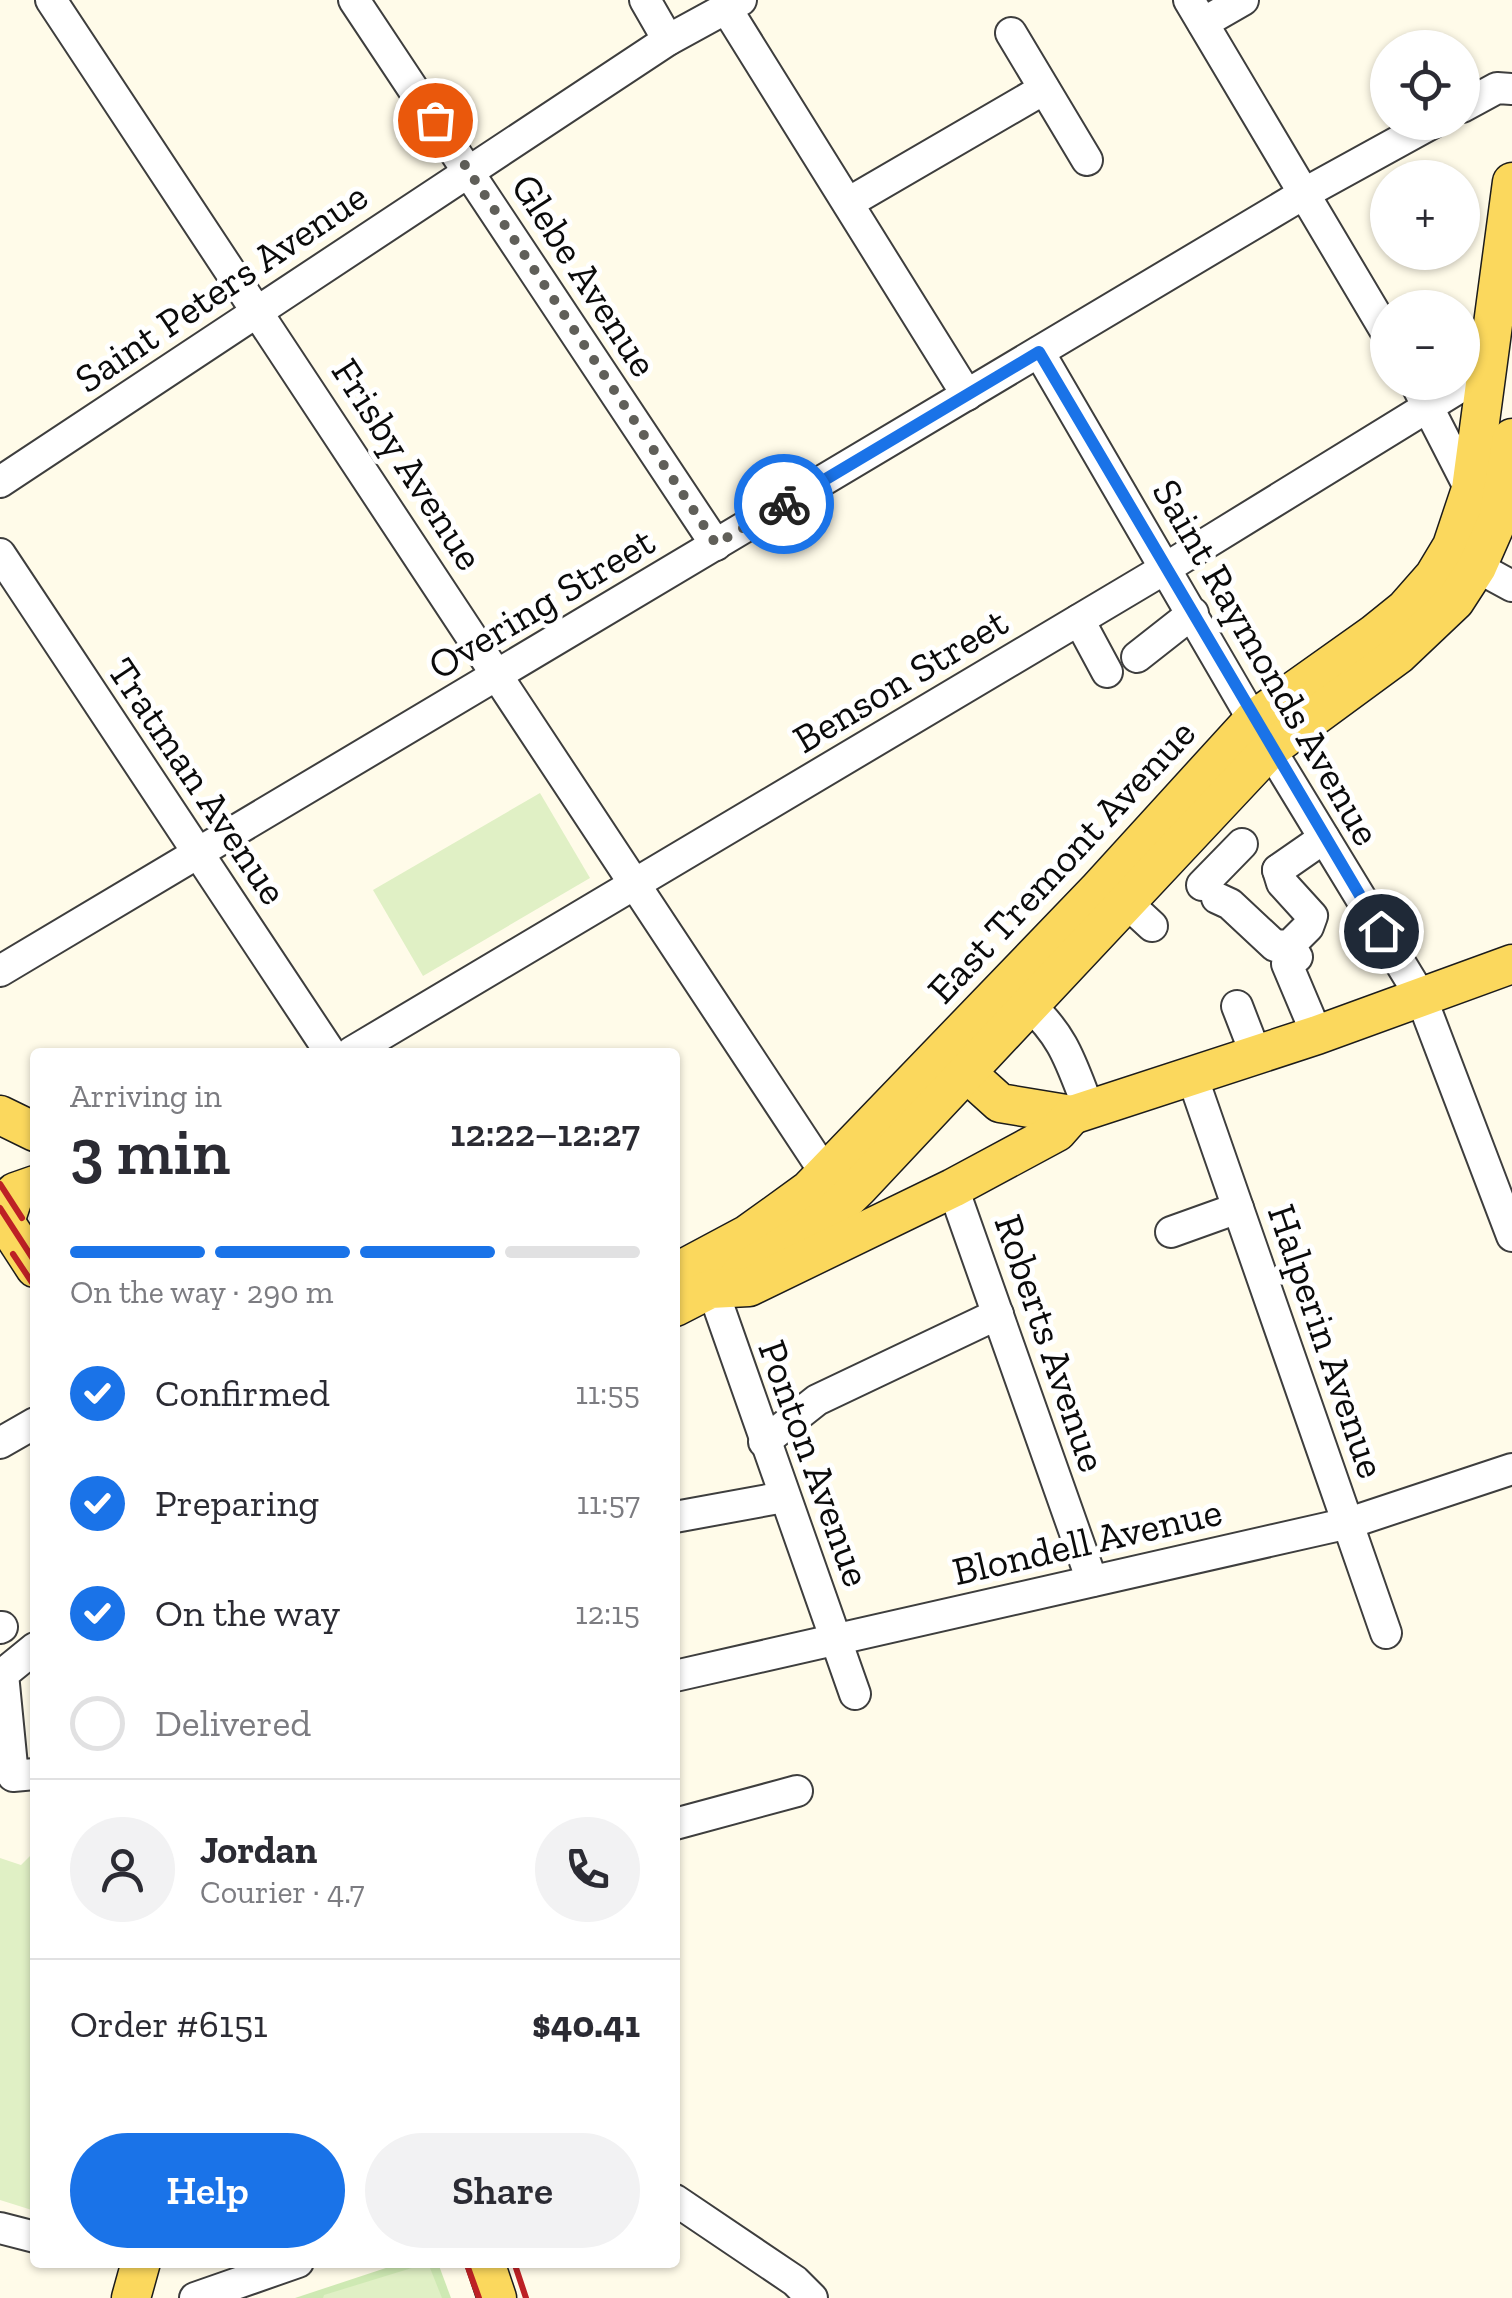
<!DOCTYPE html>
<html lang="en">
<head>
<meta charset="utf-8">
<style>
  :root { --surface:#fff; --page:#f2f2f3; --text:#2b2b33; --muted:#7c7c81; --line:#e1e1e2; --accent:#1a73e8 }
  body { margin:0; font-family:"Zilla Slab",serif; background:var(--page); color:var(--text); height:100vh; display:flex; flex-direction:column; font-size:38px; white-space:nowrap }
  * { box-sizing:border-box; margin:0 }
  p { font-size:32px; color:var(--muted) }
  .icon { flex:none; width:55px; height:55px; fill:none; stroke:currentColor; stroke-width:2; stroke-linecap:round; stroke-linejoin:round }
  .map { position:relative; flex:1; overflow:hidden }
  .side { position:absolute; left:30px; top:1048px; width:650px; height:1220px; display:flex; flex-direction:column; background:var(--surface); border-radius:10px; box-shadow:0 2px 8px #0004 }
  .side>* { flex:none }
  .fabs { position:absolute; left:1370px; top:30px; display:grid; gap:20px }
  .fabs a { display:grid; place-items:center; width:110px; height:110px; border-radius:50%; background:var(--surface); box-shadow:0 2px 8px #0004; font-size:50px }
  .pin { position:absolute; display:grid; place-items:center; width:85px; height:85px; color:#fff; margin:-42px; border:5px solid #fff; border-radius:50%; box-shadow:0 2px 10px #0007 }
  .courier { position:absolute; display:grid; place-items:center; width:100px; height:100px; margin:-50px; border:8px solid #1a73e8; border-radius:50%; background:#fff; color:#222; box-shadow:0 2px 12px #0007 }
  .head em { font-style:normal; font-weight:600 }
  .head div { display:flex; flex-direction:column-reverse }
  .head { display:flex; align-items:center; justify-content:space-between; height:170px; padding:0 40px }
  h1 { font-size:65px; font-weight:600; line-height:75px }
  .bar { display:grid; grid-template-columns:repeat(4,1fr); gap:15px 10px; align-content:center; height:120px; padding:0 40px }
  .bar i { height:12px; border-radius:8px; background:var(--line) }
  .bar .on { background:var(--accent) }
  .bar p { grid-column:span 4 }
  .line { display:flex; align-items:center; gap:25px; padding:0 40px; border-top:2px solid var(--line) }
  .line div { flex:1 }
  .round { display:grid; place-items:center; flex:none; width:105px; height:105px; border-radius:52px; background:var(--page) }
  ol { padding:0 40px; list-style:none }
  li { display:flex; align-items:center; gap:30px; height:110px }
  li p { margin-inline-start:auto }
  li .icon { padding:10px; border-radius:50%; background:var(--accent); color:#fff; stroke-width:4 }
  li:last-child { color:var(--muted) }
  li i { width:55px; height:55px; border:5px solid var(--line); border-radius:50% }
  .button { display:flex; gap:20px; margin-top:auto; padding:20px 40px }
  .button a { flex:1; height:115px; border-radius:60px; background:var(--accent); color:#fff; font-size:40px; font-weight:600; line-height:115px; text-align:center }
  .button a+a { background:var(--page); color:var(--text) }
  .map>svg:first-child { display:block }
</style>
</head>
<body>
<div class="map">
<svg width="1512" height="2298" viewBox="0 0 1512 2298">
  <rect width="100%" height="100%" fill="#fffbe9"/>
  <polygon fill="#cee9b3" points="404,2262 438,2263 451,2298 295,2298"/>
  <g fill="#e0f0c5">
    <polygon points="540,793 590,878 423,976 373,890"/>
    <polygon points="35,1851 35,2211 0,2200 0,1858 21,1865"/>
    <polygon points="428,2263 442,2298 323,2298 324,2295"/>
  </g>
  <g fill="none" stroke-linecap="round" stroke-linejoin="round">
    <defs>
      <g id="minor">
        <polyline points="51,0 826,1174"/>
        <polyline points="354,0 716,545"/>
        <polyline points="645,0 668,40"/>
        <polyline points="1189,0 1388,335"/>
        <polyline points="726,8 967,395"/>
        <polyline points="1203,23 1243,0"/>
        <polyline points="1011,33 1087,160"/>
        <polyline points="1462,107 1497,88 1512,89"/>
        <polyline points="848,203 1044,89"/>
        <polyline points="1039,352 1270,749 1421,997 1512,1236"/>
        <polyline points="1415,382 1473,495"/>
        <polyline points="0,482 668,40 741,0"/>
        <polyline points="1478,545 1477,567 1512,586"/>
        <polyline points="0,554 330,1052"/>
        <polyline points="1079,620 1107,672"/>
        <polyline points="1137,657 1193,613"/>
        <polyline points="1278,870 1324,838"/>
        <polyline points="1202,885 1242,844"/>
        <polyline points="1217,898 1230,904 1275,946 1290,945 1308,927 1312,916 1282,883 1278,870"/>
        <polyline points="1126,902 1152,926"/>
        <polyline points="1297,957 1287,964 1317,1035"/>
        <polyline points="0,971 1305,193 1434,122"/>
        <path d="M1028,1004C1065,1037 1071,1064 1089,1109"/>
        <polyline points="1237,1006 1256,1055"/>
        <polyline points="352,1052 1166,568 1486,371"/>
        <polyline points="1192,1076 1386,1633"/>
        <polyline points="953,1188 1092,1581"/>
        <polyline points="1171,1232 1238,1208"/>
        <polyline points="705,1268 855,1694"/>
        <polyline points="764,1442 817,1400 998,1314"/>
        <polyline points="0,1443 35,1423"/>
        <polyline points="675,1517 784,1497"/>
        <polyline points="0,1628 2,1627"/>
        <polyline points="35,1648 3,1674 13,1776 35,1774"/>
        <polyline points="675,1676 1349,1523 1512,1469"/>
        <polyline points="675,1824 797,1791"/>
        <polyline points="675,2200 795,2281 812,2298"/>
        <polyline points="0,2228 35,2237"/>
        <polyline points="195,2298 298,2262"/>
      </g>
      <g id="major">
        <polyline points="949,1057 1000,1103 1072,1115 1317,1035 1512,964"/>
        <polyline points="0,1115 35,1132"/>
        <polyline points="0,1214 35,1268"/>
        <polyline points="5,1222 15,1192 35,1185"/>
        <polyline points="675,1273 748,1234 809,1190 1097,891 1253,720 1374,634 1405,609 1434,576 1452,546 1471,489 1512,182"/>
        <polyline points="733,1285 742,1272 828,1217 859,1187 1270,749 1398,655 1455,601 1477,567 1498,519 1512,438"/>
        <polyline points="675,1307 710,1289 749,1287 953,1188 1057,1132 1072,1115"/>
        <polyline points="485,2262 497,2298"/>
        <polyline points="131,2298 141,2262"/>
      </g>
    </defs>
    <use href="#minor" stroke="#3e3e3e" stroke-width="34"/>
    <use href="#major" stroke="#1c1c1c" stroke-width="41"/>
    <use href="#minor" stroke="#fff" stroke-width="30"/>
    <use href="#major" stroke="#fbd85d" stroke-width="38"/>
    <g stroke="#bd2125" stroke-width="6">
      <polyline points="0,1184 22,1218"/>
      <polyline points="0,1208 35,1262"/>
      <polyline points="13,1254 35,1287"/>
      <polyline points="466,2262 479,2298"/>
      <polyline points="514,2262 526,2298"/>
    </g>
  </g>
  <g fill="none" stroke-linecap="round" stroke-linejoin="round">
    <polyline stroke="#605f59" stroke-width="10" stroke-dasharray="0 18" points="435,120 716,544 784,504"/>
    <polyline stroke="#1a73e8" stroke-width="12" points="784,504 1039,352 1381,931"/>
  </g>
  <g text-anchor="middle" stroke-width="10" stroke-linejoin="round" paint-order="stroke">
    <g font-size="40" fill="#0b0b0b" stroke="#fff">
      <text transform="translate(585 275) rotate(57)" y="14">Glebe Avenue</text>
      <text transform="translate(221 287) rotate(-34)" y="14">Saint Peters Avenue</text>
      <text transform="translate(408 464) rotate(57)" y="14">Frisby Avenue</text>
      <text transform="translate(541 603) rotate(-31)" y="14">Overing Street</text>
      <text transform="translate(1267 662) rotate(60)" y="14">Saint Raymonds Avenue</text>
      <text transform="translate(900 680) rotate(-31)" y="14">Benson Street</text>
      <text transform="translate(198 781) rotate(56)" y="14">Tratman Avenue</text>
      <text transform="translate(1061 861) rotate(-47)" y="14">East Tremont Avenue</text>
      <text transform="translate(1327 1341) rotate(71)" y="14">Halperin Avenue</text>
      <text transform="translate(1051 1343) rotate(71)" y="14">Roberts Avenue</text>
      <text transform="translate(815 1463) rotate(70)" y="14">Ponton Avenue</text>
      <text transform="translate(1087 1541) rotate(-13)" y="14">Blondell Avenue</text>
    </g>
  </g>
</svg>
<div class="fabs">
<a><svg class="icon" aria-label="locate" viewBox="0 0 24 24"><circle cx="12" cy="12" r="6"/><path d="M12 2v4M12 18v4M2 12h4M18 12h4"/></svg></a>
<a>+</a>
<a>−</a>
</div>
<div class="pin" style="left:435px;top:120px;background:#ea580c"><svg class="icon" aria-label="bag" viewBox="0 0 24 24"><path d="M5 8h14l-1 12H6zM9 8a3 3 0 0 1 6 0"/></svg></div>
<div class="pin" style="left:1381px;top:931px;background:#1f2937"><svg class="icon" aria-label="home" viewBox="0 0 24 24"><path d="M3 11l9-7 9 7M6 9v11h12V9"/></svg></div>
<div class="courier" style="left:784px;top:504px"><svg class="icon" aria-label="bike" viewBox="0 0 24 24"><circle cx="6" cy="16" r="4"/><circle cx="18" cy="16" r="4"/><path d="M6 16l4-8h5l3 8M10 8l3 8H6M13 5h3"/></svg></div>
<section class="side">
<div class="head"><div><h1>3 min</h1><p>Arriving in</p></div><em>12:22–12:27</em></div>
<div class="bar"><i class="on"></i><i class="on"></i><i class="on"></i><i></i><p>On the way · 290 m</p></div>
<ol>
<li><svg class="icon" aria-label="check" viewBox="0 0 24 24"><path d="M5 12l5 5 9-10"/></svg>Confirmed<p>11:55</p></li>
<li><svg class="icon" aria-label="check" viewBox="0 0 24 24"><path d="M5 12l5 5 9-10"/></svg>Preparing<p>11:57</p></li>
<li><svg class="icon" aria-label="check" viewBox="0 0 24 24"><path d="M5 12l5 5 9-10"/></svg>On the way<p>12:15</p></li>
<li><i></i>Delivered</li>
</ol>
<div class="line" style="height:180px"><a class="round"><svg class="icon" aria-label="person" viewBox="0 0 24 24"><circle cx="12" cy="8" r="4"/><path d="M4 21q1-7 8-7t8 7"/></svg></a><div><b>Jordan</b><p>Courier · 4.7</p></div><a class="round"><svg class="icon" aria-label="phone" viewBox="0 0 24 24"><path d="M5 4h4l2 5-3 2q2 4 5 5l2-3 5 2v4C11 20 4 13 5 4z"/></svg></a></div>
<div class="line" style="height:130px"><div>Order #6151</div><b>$40.41</b></div>
<div class="button"><a>Help</a><a>Share</a></div>
</section>
</div>
</body>
</html>
